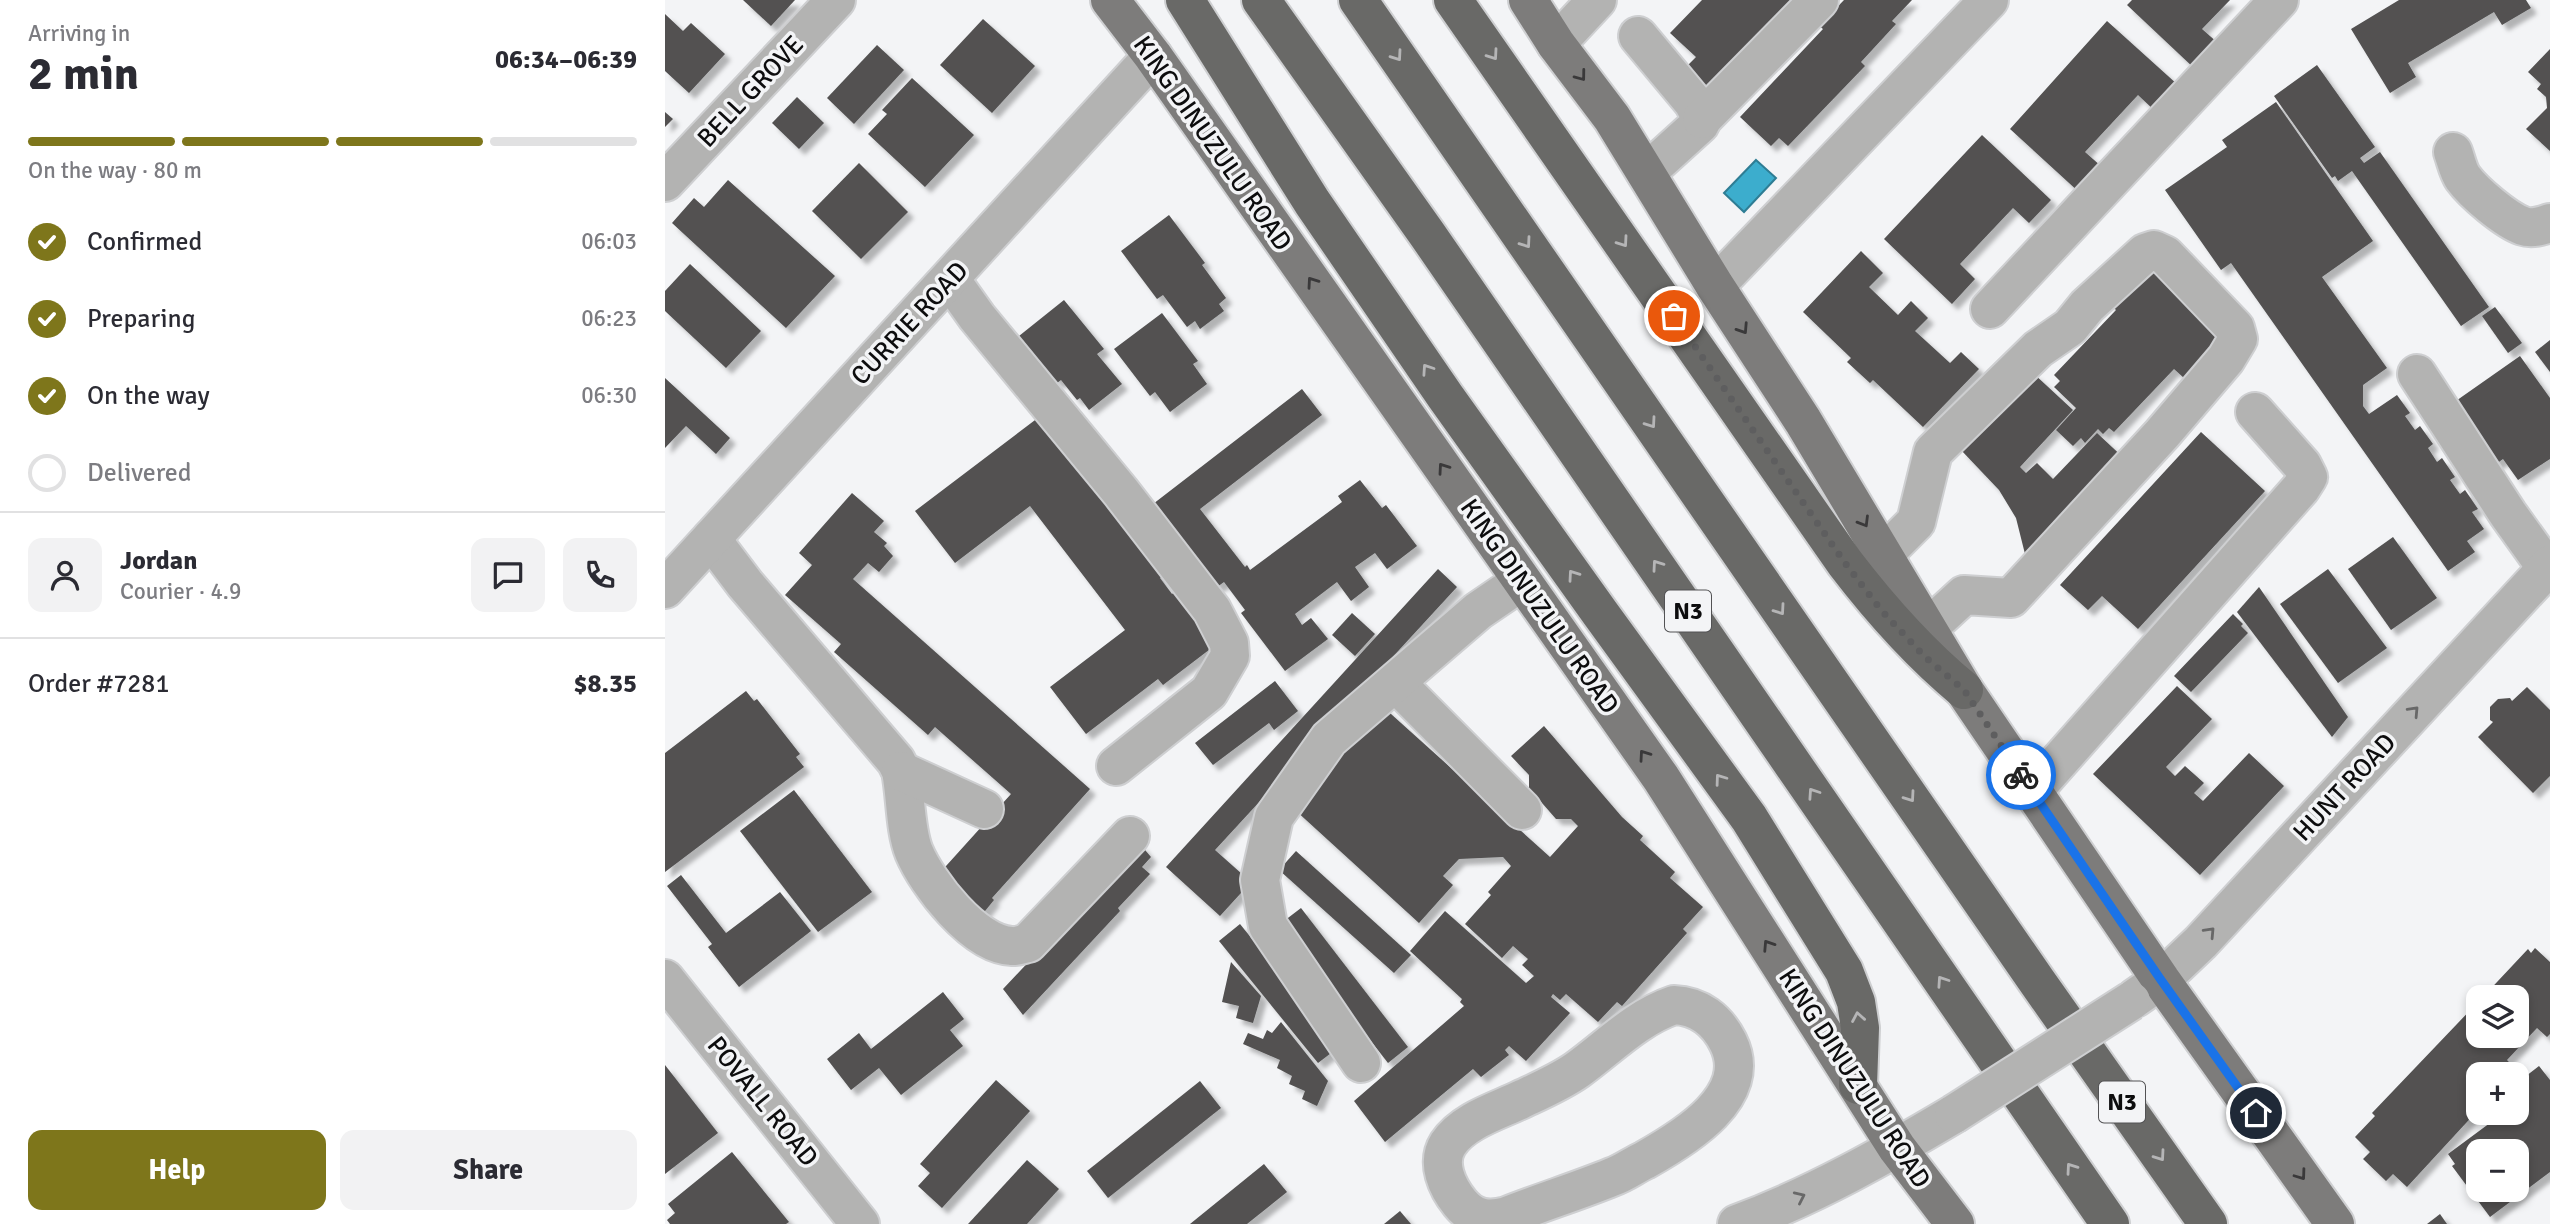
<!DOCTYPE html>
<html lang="en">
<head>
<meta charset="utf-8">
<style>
  :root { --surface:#fff; --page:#f2f2f3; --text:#2b2b33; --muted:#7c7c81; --line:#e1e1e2; --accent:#7e761b }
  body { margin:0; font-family:Signika,sans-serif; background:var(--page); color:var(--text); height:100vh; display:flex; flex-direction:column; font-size:26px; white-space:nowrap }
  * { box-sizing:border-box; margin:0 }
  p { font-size:23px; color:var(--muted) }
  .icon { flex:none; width:38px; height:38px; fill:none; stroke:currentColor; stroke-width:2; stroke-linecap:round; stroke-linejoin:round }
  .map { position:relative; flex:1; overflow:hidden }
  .panel { display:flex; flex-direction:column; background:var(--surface); width:665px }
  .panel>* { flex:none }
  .tools { position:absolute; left:1801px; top:985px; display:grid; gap:14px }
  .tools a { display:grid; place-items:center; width:63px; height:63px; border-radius:14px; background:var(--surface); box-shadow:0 4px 10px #0003; font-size:35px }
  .pin { position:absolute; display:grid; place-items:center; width:60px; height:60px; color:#fff; margin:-30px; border:4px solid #fff; border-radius:50%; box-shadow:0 2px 7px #0007 }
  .courier { position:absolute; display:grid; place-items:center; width:70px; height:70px; margin:-35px; border:5px solid #1a73e8; border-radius:50%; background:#fff; color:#222; box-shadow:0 2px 9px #0007 }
  .summary em { font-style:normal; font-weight:700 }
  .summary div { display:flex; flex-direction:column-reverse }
  .summary { display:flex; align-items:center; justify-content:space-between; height:119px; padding:0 28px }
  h1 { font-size:46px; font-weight:700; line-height:52px }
  .bar { display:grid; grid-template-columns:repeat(4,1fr); gap:10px 7px; align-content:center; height:84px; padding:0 28px }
  .bar i { height:9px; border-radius:5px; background:var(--line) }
  .bar .active { background:var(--accent) }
  .bar p { grid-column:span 4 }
  .line { display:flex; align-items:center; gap:18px; padding:0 28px; border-top:2px solid var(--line) }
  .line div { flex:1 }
  .round { display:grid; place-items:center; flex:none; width:74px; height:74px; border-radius:14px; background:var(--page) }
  ol { padding:0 28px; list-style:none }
  li { display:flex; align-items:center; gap:21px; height:77px }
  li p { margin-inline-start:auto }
  li .icon { padding:7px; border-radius:50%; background:var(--accent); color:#fff; stroke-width:4 }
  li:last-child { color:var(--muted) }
  li i { width:38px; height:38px; border:4px solid var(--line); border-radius:50% }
  .cta { display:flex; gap:14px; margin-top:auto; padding:14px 28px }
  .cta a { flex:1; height:80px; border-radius:14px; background:var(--accent); color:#fff; font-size:28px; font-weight:700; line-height:80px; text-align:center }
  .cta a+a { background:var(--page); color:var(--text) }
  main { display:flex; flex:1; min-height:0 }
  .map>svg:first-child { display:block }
</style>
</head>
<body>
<main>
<section class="panel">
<div class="summary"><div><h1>2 min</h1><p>Arriving in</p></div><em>06:34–06:39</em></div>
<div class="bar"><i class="active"></i><i class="active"></i><i class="active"></i><i></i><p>On the way · 80 m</p></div>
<ol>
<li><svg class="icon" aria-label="check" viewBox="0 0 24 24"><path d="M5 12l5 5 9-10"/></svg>Confirmed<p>06:03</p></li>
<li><svg class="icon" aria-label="check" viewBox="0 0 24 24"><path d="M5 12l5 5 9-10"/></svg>Preparing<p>06:23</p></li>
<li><svg class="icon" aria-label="check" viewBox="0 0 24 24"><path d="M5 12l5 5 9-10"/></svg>On the way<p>06:30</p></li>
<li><i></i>Delivered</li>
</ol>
<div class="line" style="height:126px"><a class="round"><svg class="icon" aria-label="person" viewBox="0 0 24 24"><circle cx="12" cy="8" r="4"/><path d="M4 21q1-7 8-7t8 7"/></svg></a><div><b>Jordan</b><p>Courier · 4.9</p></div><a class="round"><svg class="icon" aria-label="chat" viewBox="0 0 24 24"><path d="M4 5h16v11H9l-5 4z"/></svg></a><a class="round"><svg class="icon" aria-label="phone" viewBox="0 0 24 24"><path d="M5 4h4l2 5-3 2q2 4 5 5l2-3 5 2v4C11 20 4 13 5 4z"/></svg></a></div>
<div class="line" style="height:91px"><div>Order #7281</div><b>$8.35</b></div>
<div class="cta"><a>Help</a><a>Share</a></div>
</section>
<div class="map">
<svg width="1885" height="1224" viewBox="0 0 1885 1224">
  <defs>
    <filter id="shadow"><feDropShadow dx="6" dy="6" stdDeviation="2" flood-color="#0004"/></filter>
  </defs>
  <rect width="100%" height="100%" fill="#f3f4f6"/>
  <polygon fill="#3cadcd" stroke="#2e7d94" stroke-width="2" points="1091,160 1111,178 1079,212 1059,193"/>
  <g fill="#525151" fill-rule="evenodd" filter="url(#shadow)">
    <polygon points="78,0 130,0 106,26"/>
    <polygon points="1037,0 1131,0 1044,90 1021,67 1031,57 1005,33"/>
    <polygon points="1179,0 1247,0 1227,21 1231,24 1196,62 1200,66 1123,146 1114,138 1106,146 1075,117 1158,29 1154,26"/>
    <polygon points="1467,0 1565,0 1537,29 1554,44 1530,69 1462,5"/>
    <polygon points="1734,0 1861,0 1866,8 1837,25 1829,12 1743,63 1751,77 1725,93 1686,29"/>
    <polygon points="0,14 18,31 26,23 60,54 24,93 0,71"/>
    <polygon points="318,19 370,66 327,113 275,65"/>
    <polygon points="1442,21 1513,85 1490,111 1473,95 1420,152 1437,167 1415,193 1345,129"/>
    <polygon points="212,45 239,70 189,124 162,98"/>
    <polygon points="1885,49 1885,151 1861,129 1882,108 1881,97 1872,89 1876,84 1863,72"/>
    <polygon points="1652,65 1710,147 1695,158 1699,163 1715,152 1824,307 1796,326 1687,171 1673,181 1670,176 1667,178 1609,96"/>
    <polygon points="247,78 309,135 260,187 203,134 222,114 217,110"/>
    <polygon points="132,97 159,123 134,149 107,123"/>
    <polygon points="1611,102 1708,241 1657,277 1722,368 1698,385 1698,406 1704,414 1732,395 1745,413 1740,416 1750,430 1755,426 1768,444 1763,448 1772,462 1777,458 1790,477 1785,480 1795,494 1800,490 1813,509 1807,512 1819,529 1802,541 1810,552 1783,571 1566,263 1556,270 1500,190 1562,147 1557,140"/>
    <polygon points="0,112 8,119 0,127"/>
    <polygon points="1317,135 1386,200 1364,223 1348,208 1295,264 1310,279 1287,304 1219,239"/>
    <polygon points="194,163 243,212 196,259 147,211"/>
    <polygon points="63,180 170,276 121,328 7,223 29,198 39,207"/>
    <polygon points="504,215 540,263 537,265 561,298 554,304 559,311 535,329 530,321 522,327 498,295 492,299 456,251"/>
    <polygon points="1196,251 1218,273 1204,287 1233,315 1246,301 1263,318 1250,331 1285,363 1296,352 1314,369 1258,427 1208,380 1205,383 1182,362 1186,358 1138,312"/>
    <polygon points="1486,257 1564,331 1519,378 1509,369 1449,432 1444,428 1438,434 1433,429 1420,443 1416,438 1408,446 1391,430 1411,408 1389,387 1395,381 1389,375 1451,310 1443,302"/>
    <polygon points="25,264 96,331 61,368 0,311 0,291"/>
    <polygon points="399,300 439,349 432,354 457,384 424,410 415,398 412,400 396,380 392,383 354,336"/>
    <polygon points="1830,307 1857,343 1843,353 1817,316"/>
    <polygon points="497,313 533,361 528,364 542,384 505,412 490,392 485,396 449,349"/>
    <polygon points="1885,340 1885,372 1870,352"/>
    <polygon points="1855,356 1885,398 1885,459 1853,480 1838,459 1831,464 1788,403"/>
    <polygon points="1368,373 1408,410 1355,467 1361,473 1372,463 1388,479 1432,433 1463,462 1363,566 1351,518 1334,490 1296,450"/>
    <polygon points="0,378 65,438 51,454 21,426 0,448"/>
    <polygon points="637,389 657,415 535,509 580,567 582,565 585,570 677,502 673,496 695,480 717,508 721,505 752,546 722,569 710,553 690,567 704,587 686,601 672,582 630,614 637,625 646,618 663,639 620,671 576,613 580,610 559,582 552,587 488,504"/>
    <polygon points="382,411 422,464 413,470 425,486 431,482 501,574 495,578 507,594 516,587 557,640 498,685 493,679 421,734 385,687 460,630 365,506 290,563 250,511"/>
    <polygon points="1536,432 1600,491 1473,629 1437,596 1423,610 1395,585"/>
    <polygon points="187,493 219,521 209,532 222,543 219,546 228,556 214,572 203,563 188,579 425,789 327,898 329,900 316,916 272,876 346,794 270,727 263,735 169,652 176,644 120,595 147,565 134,553"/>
    <polygon points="1728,537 1772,598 1726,630 1683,569"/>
    <polygon points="773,569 792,587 550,850 586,882 555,916 501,867"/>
    <polygon points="1663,569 1722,648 1673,683 1615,604"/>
    <polygon points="1594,587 1683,717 1667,737 1572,612"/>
    <polygon points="687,613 710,634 690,656 667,635"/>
    <polygon points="1568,614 1578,624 1576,626 1583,633 1526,692 1509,676"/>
    <polygon points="610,681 633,711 609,730 604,723 548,765 530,743"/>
    <polygon points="1512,686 1547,719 1501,767 1510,776 1520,766 1539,783 1529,793 1538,801 1584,753 1619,786 1535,875 1428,774"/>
    <polygon points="1862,687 1885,710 1885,776 1868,793 1813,737 1828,722 1825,720 1825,707 1833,699 1845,698 1847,701"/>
    <polygon points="81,691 89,701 92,699 135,754 131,757 139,767 0,872 0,753"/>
    <polygon points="716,705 885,857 913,826 906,819 891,819 864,788 864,775 846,756 879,726 957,817 978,836 975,840 1010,872 1005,878 1038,907 1018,929 1022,933 957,1006 952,1002 933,1022 901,994 895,1000 888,994 886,997 905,1013 861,1061 844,1046 840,1050 844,1055 816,1077 808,1069 720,1142 689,1101 799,1006 795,1002 797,999 745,951 780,911 861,983 869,976 857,965 863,959 848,946 837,958 800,924 826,895 823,892 846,866 838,857 794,859 778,876 788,885 754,923 629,809 656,772"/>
    <polygon points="129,790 207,892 153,932 75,831"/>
    <polygon points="475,844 486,857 477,867 485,874 453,908 455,911 358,1015 338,989"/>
    <polygon points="631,851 746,955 729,973 614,870"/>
    <polygon points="16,875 61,933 115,892 146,931 74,987 43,947 47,944 2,886"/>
    <polygon points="636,908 743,1047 723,1063 615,924"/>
    <polygon points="575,924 674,1047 653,1063 554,941"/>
    <polygon points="1870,948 1885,962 1885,1034 1882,1037 1872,1028 1842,1060 1851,1069 1847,1074 1813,1074 1813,1110 1742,1187 1728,1174 1721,1181 1698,1159 1705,1152 1690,1137 1710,1116 1707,1113 1813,1002 1813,1036 1852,1036 1852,998 1817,998 1863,949 1866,953"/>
    <polygon points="566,962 596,996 588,1023 571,1018 574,1006 557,1002"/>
    <polygon points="278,992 299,1019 285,1030 298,1046 236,1095 214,1068 186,1090 162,1059 194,1033 206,1049"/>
    <polygon points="616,1022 663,1081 652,1106 637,1099 640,1091 624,1084 627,1076 612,1068 615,1060 578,1044 583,1033 598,1039 602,1030 607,1033"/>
    <polygon points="0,1065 53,1133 0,1174"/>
    <path d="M1874,1066L1885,1080V1172L1825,1217L1787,1166L1790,1164L1783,1154L1829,1120L1830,1122L1841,1113H1852L1853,1104L1852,1083ZM1813,1152H1852V1190H1813Z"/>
    <polygon points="331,1080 365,1111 277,1208 253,1186 265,1173 255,1164"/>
    <polygon points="535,1081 556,1108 443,1198 422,1171"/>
    <polygon points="67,1152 124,1222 121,1224 5,1224 2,1220 10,1213 3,1204"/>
    <polygon points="362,1160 394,1189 362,1224 303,1224"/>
    <polygon points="599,1164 622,1192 582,1224 525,1224"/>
    <polygon points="735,1211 746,1224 719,1224"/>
    <polygon points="1775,1214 1782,1224 1762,1224"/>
  </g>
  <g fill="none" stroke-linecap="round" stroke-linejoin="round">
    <defs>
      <g id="minor">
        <polyline points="973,36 1028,102 1037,119 1035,124 981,173"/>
        <polyline points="891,44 932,0"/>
        <polyline points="1037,119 1154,0"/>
        <path d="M1788,152C1791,160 1793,171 1798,178C1809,193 1841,220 1858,226C1867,229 1876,226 1885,223"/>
        <polyline points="0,182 171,0"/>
        <polyline points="285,279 312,317 456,492 547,610 564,643 565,656 544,692 451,766"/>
        <polyline points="1050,286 1324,0"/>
        <polyline points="1325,309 1614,0"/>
        <polyline points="1752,374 1843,514 1881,567"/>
        <path d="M46,539L80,584L231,761L236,771C241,796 240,830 249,852C262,883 309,945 347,946C351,947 358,944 363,943L465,836"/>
        <polyline points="1218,555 1251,522 1268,452 1373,349 1405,327 1422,306 1480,253 1489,250 1500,255 1570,328 1573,339 1561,359 1497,434 1346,598 1299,595 1262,629"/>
        <polyline points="0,589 488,56"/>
        <polyline points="731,683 857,810"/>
        <polyline points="236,771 319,809"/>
        <polyline points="1367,792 1636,488 1643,477 1637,465 1590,412"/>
        <polyline points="0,979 195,1224"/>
        <polyline points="1470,998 1496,980 1536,942 1885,565"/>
        <path d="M1009,1005C1034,1006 1052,1020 1063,1042C1090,1096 1019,1138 980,1160C969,1165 959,1173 947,1177C913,1191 877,1202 842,1216C823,1221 808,1219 795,1203C782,1187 771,1163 783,1144C798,1121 832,1111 855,1100C874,1091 895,1082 912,1070C944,1047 971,1018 1009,1005Z"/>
        <polyline points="696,1063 603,926 595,880 609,817 664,739 813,611 857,581"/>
        <path d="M1072,1224C1148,1196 1220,1155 1289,1114"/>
      </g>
      <g id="major">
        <polyline points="445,0 488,56 996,778 1232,1148 1290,1224"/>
        <polyline points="863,0 891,44 947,118 1050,286 1138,421 1299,690 1496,980 1670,1224"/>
      </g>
      <g id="highway">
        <polyline points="520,0 647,202 780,396 935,613 1084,818 1179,971 1191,1002 1195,1028 1193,1085"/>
        <polyline points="596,0 762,234 1445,1224"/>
        <polyline points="693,0 1371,980 1543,1224"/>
        <path d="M788,0L1180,563C1216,610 1253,652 1299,690"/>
      </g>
    </defs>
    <use href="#minor" stroke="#cecfd1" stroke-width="42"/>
    <use href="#major" stroke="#cecfd1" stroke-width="42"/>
    <use href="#highway" stroke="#cecfd1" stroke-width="42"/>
    <use href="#minor" stroke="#b3b3b2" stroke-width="38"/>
    <use href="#major" stroke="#7d7c7b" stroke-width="38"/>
    <use href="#highway" stroke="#696967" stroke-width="38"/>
    <defs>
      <polyline id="minor-bridge" points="1289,1114 1466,1001"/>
    </defs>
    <use href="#minor-bridge" stroke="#cecfd1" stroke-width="42" stroke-linecap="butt"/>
    <use href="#minor-bridge" stroke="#b3b3b2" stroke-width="38"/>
  </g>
  <defs><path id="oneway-chevron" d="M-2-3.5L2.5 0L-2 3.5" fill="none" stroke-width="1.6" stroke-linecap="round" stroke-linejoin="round" transform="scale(1.75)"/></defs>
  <g stroke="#b5b5b6">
    <use href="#oneway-chevron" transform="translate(828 55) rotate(55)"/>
    <use href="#oneway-chevron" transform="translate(732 56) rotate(55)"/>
    <use href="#oneway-chevron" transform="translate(958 242) rotate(55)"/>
    <use href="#oneway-chevron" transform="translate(861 243) rotate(55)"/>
    <use href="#oneway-chevron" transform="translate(762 369) rotate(-124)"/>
    <use href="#oneway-chevron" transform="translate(986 423) rotate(55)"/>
    <use href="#oneway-chevron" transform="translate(992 565) rotate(-125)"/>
    <use href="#oneway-chevron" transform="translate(908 575) rotate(-125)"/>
    <use href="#oneway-chevron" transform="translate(1115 610) rotate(55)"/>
    <use href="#oneway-chevron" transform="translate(1055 779) rotate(-126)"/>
    <use href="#oneway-chevron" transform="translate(1148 793) rotate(-124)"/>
    <use href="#oneway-chevron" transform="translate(1245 797) rotate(55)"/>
    <use href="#oneway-chevron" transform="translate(1277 981) rotate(-124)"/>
    <use href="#oneway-chevron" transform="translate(1193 1017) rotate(-100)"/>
    <use href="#oneway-chevron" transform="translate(1495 1156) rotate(55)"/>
    <use href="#oneway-chevron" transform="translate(1406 1168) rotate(-125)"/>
  </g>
  <g stroke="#3a393a">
    <use href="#oneway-chevron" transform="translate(916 76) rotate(53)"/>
    <use href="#oneway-chevron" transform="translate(647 282) rotate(-125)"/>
    <use href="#oneway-chevron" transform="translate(1078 329) rotate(57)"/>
    <use href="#oneway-chevron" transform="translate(778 468) rotate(-125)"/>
    <use href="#oneway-chevron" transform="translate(1199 522) rotate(59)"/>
    <use href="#oneway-chevron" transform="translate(979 755) rotate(-125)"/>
    <use href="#oneway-chevron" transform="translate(1103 945) rotate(-123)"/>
    <use href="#oneway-chevron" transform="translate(1636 1175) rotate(54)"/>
  </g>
  <g stroke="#686868">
    <use href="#oneway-chevron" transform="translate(1749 711) rotate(-47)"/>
    <use href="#oneway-chevron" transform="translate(1545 932) rotate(-47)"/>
    <use href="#oneway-chevron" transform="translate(1135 1197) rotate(-25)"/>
  </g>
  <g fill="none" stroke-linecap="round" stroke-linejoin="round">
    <polyline stroke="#5e5e5f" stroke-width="7" stroke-dasharray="0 12.6" points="1009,316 1180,563 1216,610 1260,657 1299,690 1356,775"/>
    <polyline stroke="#1a73e8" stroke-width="9" points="1356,775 1496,980 1591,1113"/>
  </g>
  <g text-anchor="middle" stroke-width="7" stroke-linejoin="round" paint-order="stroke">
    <g fill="#f3f4f6" stroke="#525254" stroke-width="2">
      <rect x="1000" y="590.5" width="46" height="41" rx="5"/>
      <rect x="1434" y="1081.5" width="46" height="41" rx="5"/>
    </g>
    <g font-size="24" font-weight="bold" fill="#0d0d0e">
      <text x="1023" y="619">N3</text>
      <text x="1457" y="1110">N3</text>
    </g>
    <g font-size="26" fill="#0d0d0e" stroke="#f3f4f6">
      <text transform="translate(85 91) rotate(-47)" y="9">BELL GROVE</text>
      <text transform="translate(548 143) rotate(55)" y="9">KING DINUZULU ROAD</text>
      <text transform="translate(244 323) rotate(-47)" y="9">CURRIE ROAD</text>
      <text transform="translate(875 606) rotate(55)" y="9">KING DINUZULU ROAD</text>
      <text transform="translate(1679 787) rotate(-47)" y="9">HUNT ROAD</text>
      <text transform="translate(1190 1078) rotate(57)" y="9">KING DINUZULU ROAD</text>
      <text transform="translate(98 1101) rotate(51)" y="9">POVALL ROAD</text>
    </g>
  </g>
</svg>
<div class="tools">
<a><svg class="icon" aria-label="layers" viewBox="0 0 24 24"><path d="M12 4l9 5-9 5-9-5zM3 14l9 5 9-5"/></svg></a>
<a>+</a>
<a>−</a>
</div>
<div class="pin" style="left:1009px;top:316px;background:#ea580c"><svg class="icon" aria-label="bag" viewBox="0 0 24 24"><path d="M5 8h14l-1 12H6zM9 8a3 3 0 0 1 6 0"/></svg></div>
<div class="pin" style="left:1591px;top:1113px;background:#1f2937"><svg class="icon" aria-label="home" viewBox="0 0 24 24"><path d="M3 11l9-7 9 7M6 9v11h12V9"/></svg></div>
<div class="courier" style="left:1356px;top:775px"><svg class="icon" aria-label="bike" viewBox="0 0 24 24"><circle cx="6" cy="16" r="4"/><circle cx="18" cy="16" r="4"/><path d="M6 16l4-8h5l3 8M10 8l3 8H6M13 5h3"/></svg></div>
</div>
</main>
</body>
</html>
